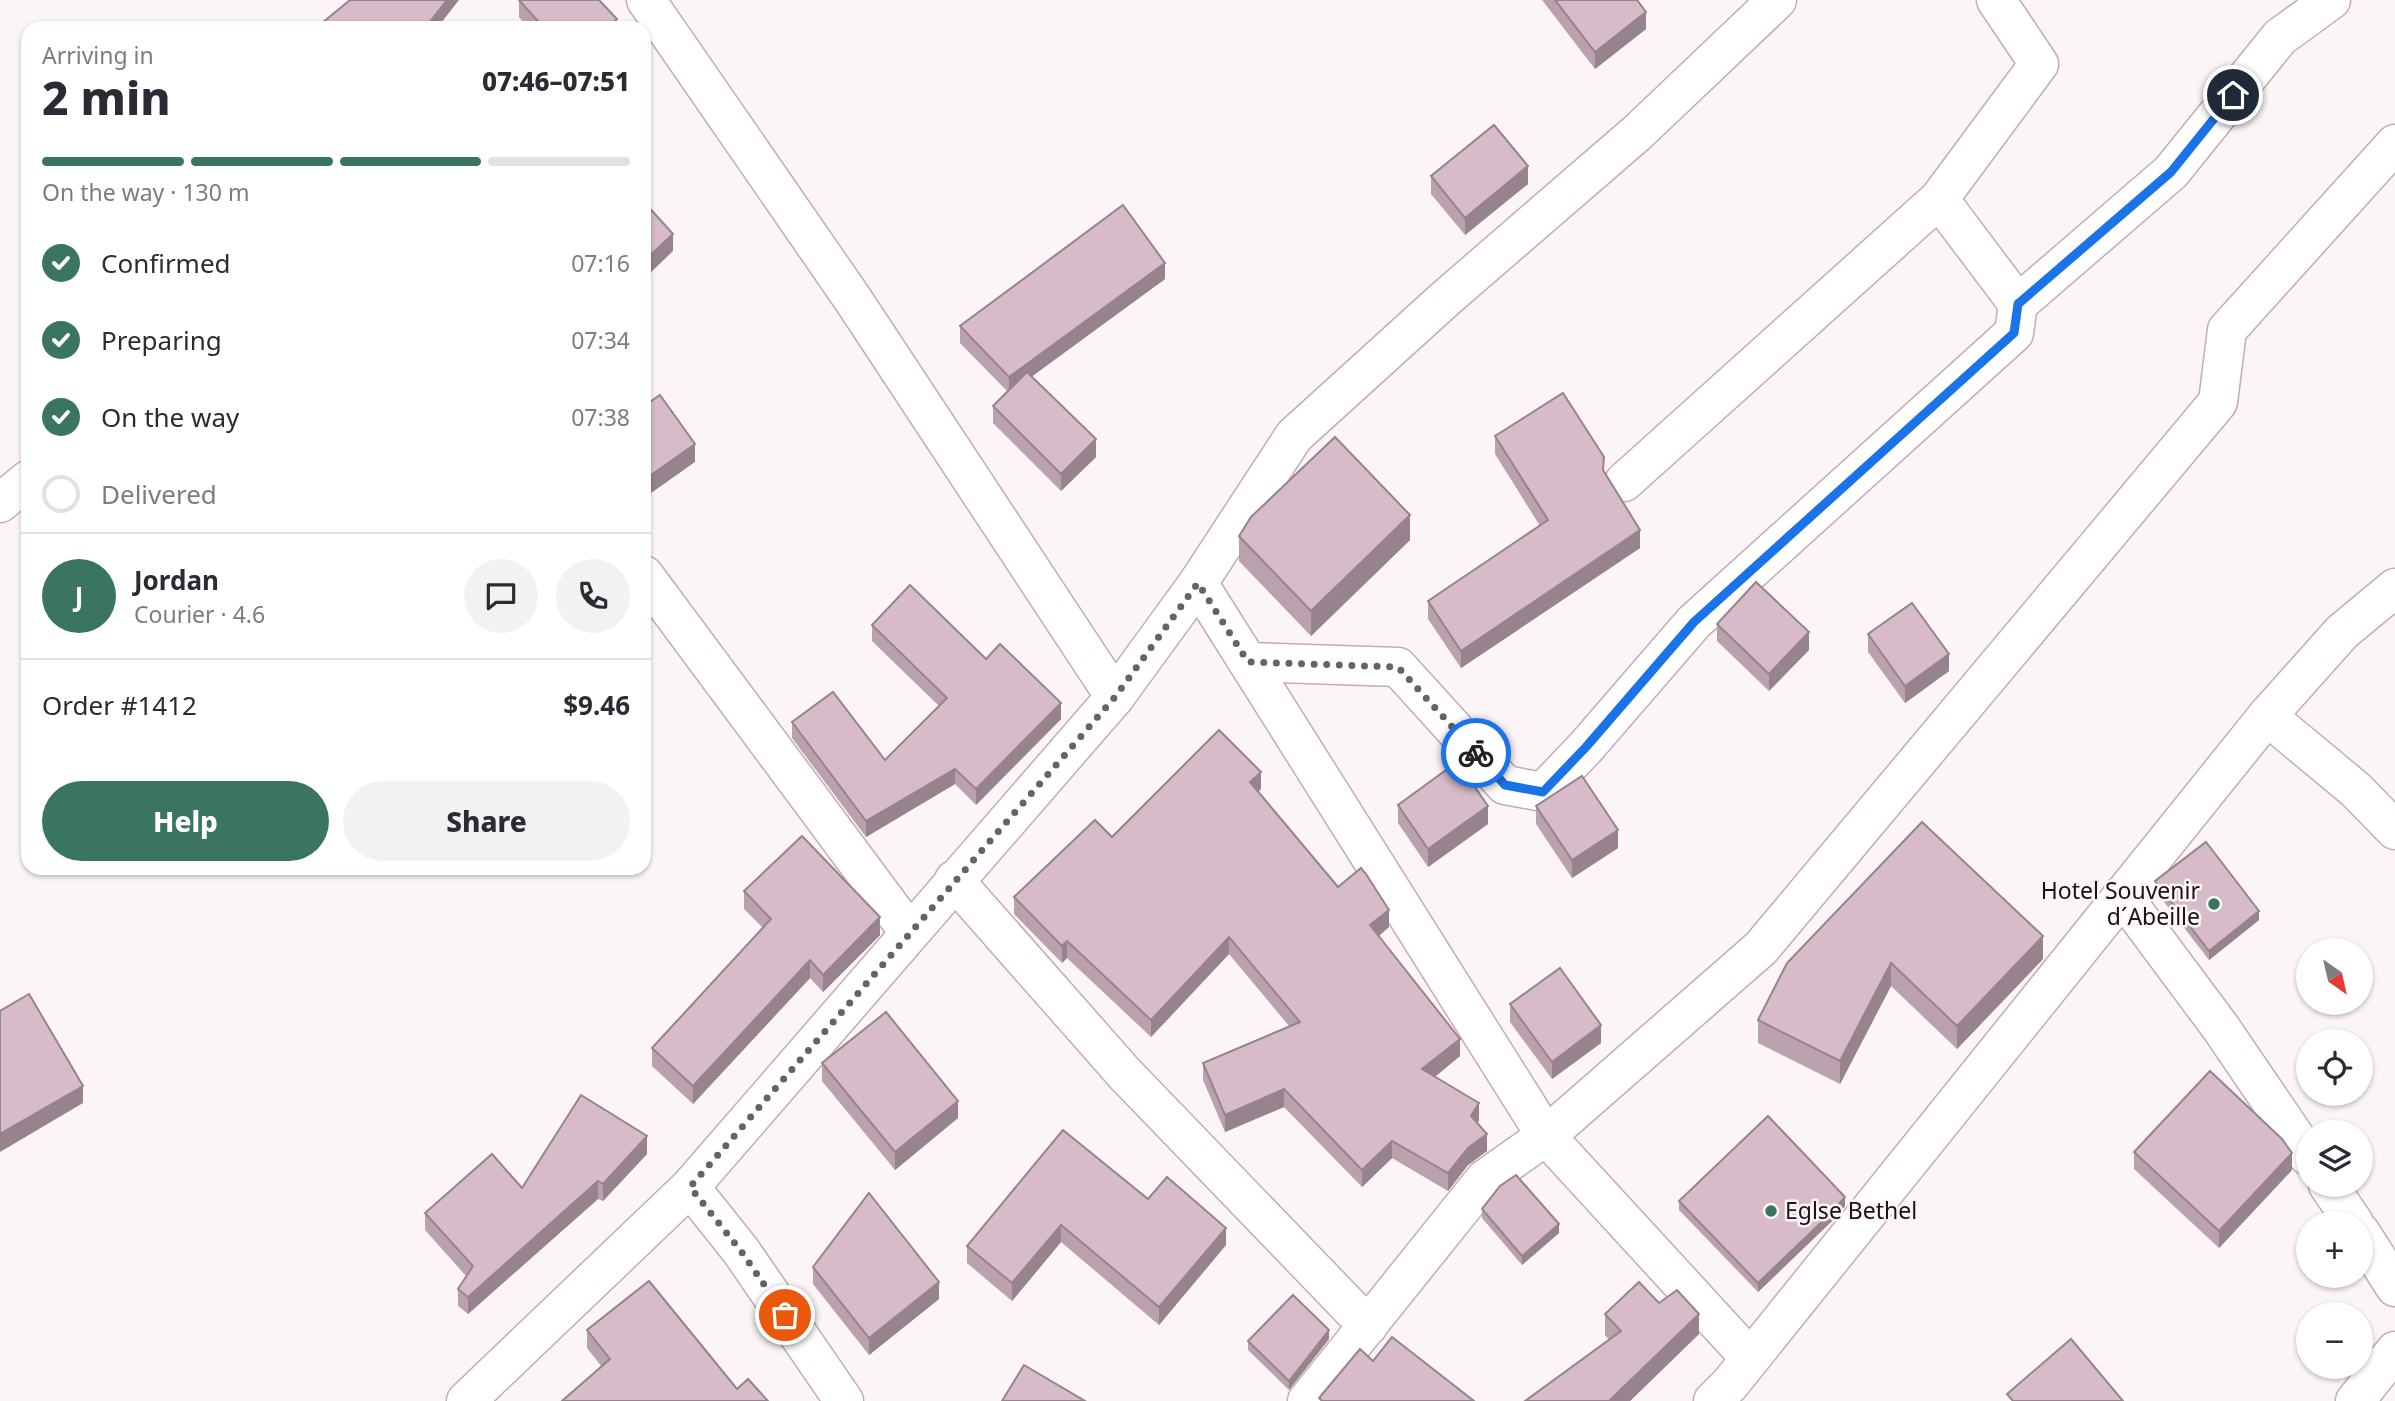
<!DOCTYPE html>
<html lang="en">
<head>
<meta charset="utf-8">
<style>
  :root { --surface:#fff; --page:#f2f2f3; --text:#2b2b33; --muted:#7c7c81; --line:#e1e1e2; --accent:#3a755f }
  body { margin:0; font-family:"Noto Sans",sans-serif; background:var(--page); color:var(--text); height:100vh; display:flex; flex-direction:column; font-size:26px; white-space:nowrap }
  * { box-sizing:border-box; margin:0 }
  p { font-size:23px; color:var(--muted) }
  .icon { flex:none; width:38px; height:38px; fill:none; stroke:currentColor; stroke-width:2; stroke-linecap:round; stroke-linejoin:round }
  .map { position:relative; flex:1; overflow:hidden }
  .side { position:absolute; left:21px; top:21px; width:630px; height:854px; display:flex; flex-direction:column; background:var(--surface); border-radius:21px; box-shadow:0 2px 5px #0004 }
  .side>* { flex:none }
  .needle { width:46px; rotate:146deg }
  .buttons { position:absolute; left:2296px; top:938px; display:grid; gap:14px }
  .buttons a { display:grid; place-items:center; width:77px; height:77px; border-radius:50%; background:var(--surface); box-shadow:0 2px 5px #0004; font-size:35px }
  .pin { position:absolute; display:grid; place-items:center; width:60px; height:60px; color:#fff; margin:-30px; border:4px solid #fff; border-radius:50%; box-shadow:0 2px 7px #0007 }
  .courier { position:absolute; display:grid; place-items:center; width:70px; height:70px; margin:-35px; border:5px solid #1a73e8; border-radius:50%; background:#fff; color:#222; box-shadow:0 2px 9px #0007 }
  .headline em { font-style:normal; font-weight:800 }
  .headline div { display:flex; flex-direction:column-reverse }
  .headline { display:flex; align-items:center; justify-content:space-between; height:119px; padding:0 21px }
  h1 { font-size:46px; font-weight:800; line-height:52px }
  .bar { display:grid; grid-template-columns:repeat(4,1fr); gap:10px 7px; align-content:center; height:84px; padding:0 21px }
  .bar i { height:9px; border-radius:5px; background:var(--line) }
  .bar .on { background:var(--accent) }
  .bar p { grid-column:span 4 }
  .line { display:flex; align-items:center; gap:18px; padding:0 21px; border-top:2px solid var(--line) }
  .line div { flex:1 }
  .round { display:grid; place-items:center; flex:none; width:74px; height:74px; border-radius:37px; background:var(--page) }
  ol { padding:0 21px; list-style:none }
  li { display:flex; align-items:center; gap:21px; height:77px }
  li p { margin-inline-start:auto }
  li .icon { padding:7px; border-radius:50%; background:var(--accent); color:#fff; stroke-width:4 }
  li:last-child { color:var(--muted) }
  li i { width:38px; height:38px; border:4px solid var(--line); border-radius:50% }
  .action { display:flex; gap:14px; margin-top:auto; padding:14px 21px }
  .action a { flex:1; height:80px; border-radius:42px; background:var(--accent); color:#fff; font-size:28px; font-weight:800; line-height:80px; text-align:center }
  .action a+a { background:var(--page); color:var(--text) }
  .map>svg:first-child { display:block }
</style>
</head>
<body>
<div class="map">
<svg width="2395" height="1401" viewBox="0 0 2395 1401">
  <rect width="100%" height="100%" fill="#fbf5f8"/>
  <g fill="none" stroke-linecap="round" stroke-linejoin="round">
    <defs>
      <g id="minor">
        <polyline points="646,0 854,301 1115,697"/>
        <polyline points="1939,199 2018,304"/>
        <polyline points="1624,482 1939,199 2039,64 1996,0"/>
        <polyline points="0,503 28,480"/>
        <polyline points="644,575 909,932"/>
        <polyline points="1198,583 1546,1136 1750,1358"/>
        <polyline points="1248,662 1398,667 1505,785 1543,792 1586,747 1694,622 2014,333 2018,304 2171,172 2280,37 2331,0"/>
        <polyline points="2267,716 2356,790 2395,830"/>
        <polyline points="954,880 1124,1073 1368,1326"/>
        <polyline points="2122,895 2221,1028 2308,1156"/>
        <polyline points="2328,1185 2354,1223"/>
        <polyline points="690,1187 741,1251 844,1401"/>
        <polyline points="2361,1233 2395,1287"/>
        <polyline points="466,1401 690,1187 1115,697 1198,583 1294,436 1445,299 1637,133 1777,0"/>
        <polyline points="1307,1401 1485,1179 1546,1136 1761,948 2218,402 2227,330 2395,144"/>
        <polyline points="1713,1401 1730,1384 2267,716 2342,632 2395,588"/>
        <polyline points="2355,1401 2395,1351"/>
      </g>
    </defs>
    <use href="#minor" stroke="#c5aab7" stroke-width="41"/>
    <use href="#minor" stroke="#fff" stroke-width="38"/>
  </g>
  <g fill="#baa1ad">
    <polygon points="519,0 617,28 528,28 519,17"/>
    <polygon points="1542,0 1637,0 1646,29 1595,69"/>
    <polygon points="1431,176 1528,184 1465,235 1431,194"/>
    <polygon points="1165,279 1031,377 1096,457 1061,491 993,423 993,406 1007,391 960,343 960,326"/>
    <polygon points="1495,436 1604,471 1640,548 1461,668 1428,619 1428,601 1540,526 1495,454"/>
    <polygon points="1239,536 1410,540 1311,636 1239,561"/>
    <polygon points="1717,624 1809,650 1769,691 1717,641"/>
    <polygon points="872,625 986,659 1061,719 976,805 955,784 866,837 792,738 792,722 885,760 939,706 872,641"/>
    <polygon points="1868,634 1949,671 1905,703 1868,652"/>
    <polygon points="1261,789 1258,792 1338,887 1389,927 1379,936 1460,1056 1435,1077 1479,1120 1478,1123 1487,1151 1468,1165 1448,1191 1392,1158 1362,1187 1284,1107 1225,1132 1203,1080 1203,1063 1289,1026 1229,954 1151,1037 1067,958 1062,963 1014,914 1014,897 1112,837"/>
    <polygon points="1398,805 1488,824 1428,867 1398,823"/>
    <polygon points="1536,806 1618,848 1572,878 1536,824"/>
    <polygon points="2155,881 2259,920 2209,960 2155,890"/>
    <polygon points="744,891 880,935 823,992 810,978 693,1104 652,1066 652,1048 763,928 744,909"/>
    <polygon points="2043,959 1957,1049 1891,986 1840,1084 1758,1043 1758,1020 1787,963"/>
    <polygon points="1510,1004 1601,1043 1552,1079 1510,1022"/>
    <polygon points="822,1063 958,1118 895,1170 822,1081"/>
    <polygon points="2134,1152 2292,1170 2219,1248 2134,1169"/>
    <polygon points="647,1154 603,1201 598,1199 468,1314 458,1306 458,1289 466,1276 425,1230 425,1213"/>
    <polygon points="1148,1199 1226,1245 1159,1325 1061,1242 1012,1301 967,1263 967,1246"/>
    <polygon points="1679,1201 1845,1206 1833,1220 1758,1292 1679,1210"/>
    <polygon points="1482,1209 1559,1233 1522,1265 1482,1218"/>
    <polygon points="813,1267 939,1299 869,1355 813,1284"/>
    <polygon points="1659,1303 1699,1334 1630,1401 1525,1401 1609,1340 1605,1335 1605,1314"/>
    <polygon points="587,1330 737,1389 602,1367 587,1348"/>
    <polygon points="1329,1339 1289,1390 1248,1350 1248,1341"/>
  </g>
  <g fill="#97838d">
    <polygon points="447,0 459,0 437,28 425,28"/>
    <polygon points="1646,12 1646,29 1595,69 1595,52"/>
    <polygon points="617,19 617,28 608,28"/>
    <polygon points="1528,166 1528,184 1465,235 1465,218"/>
    <polygon points="673,234 673,251 644,279 644,261"/>
    <polygon points="1165,263 1165,279 1009,393 1009,377"/>
    <polygon points="1096,439 1096,457 1061,491 1061,474"/>
    <polygon points="695,444 695,462 644,498 644,480"/>
    <polygon points="1410,515 1410,540 1311,636 1311,611"/>
    <polygon points="1640,530 1640,548 1461,668 1461,651"/>
    <polygon points="1809,632 1809,650 1769,691 1769,674"/>
    <polygon points="1949,654 1949,671 1905,703 1905,686"/>
    <polygon points="1061,703 1061,719 976,805 976,789"/>
    <polygon points="955,769 955,784 866,837 866,821"/>
    <polygon points="1261,772 1261,789 1250,799 1250,782"/>
    <polygon points="1488,806 1488,824 1428,867 1428,849"/>
    <polygon points="1618,830 1618,848 1572,878 1572,860"/>
    <polygon points="1389,910 1389,927 1370,943 1370,925"/>
    <polygon points="2259,911 2259,920 2209,960 2209,951"/>
    <polygon points="880,917 880,935 823,992 823,975"/>
    <polygon points="2043,936 2043,959 1957,1049 1957,1026"/>
    <polygon points="1229,937 1229,954 1151,1037 1151,1020"/>
    <polygon points="1067,941 1067,958 1062,963 1062,946"/>
    <polygon points="810,960 810,978 693,1104 693,1086"/>
    <polygon points="1891,963 1891,986 1840,1084 1840,1061"/>
    <polygon points="1601,1025 1601,1043 1552,1079 1552,1062"/>
    <polygon points="1460,1039 1460,1056 1422,1087 1422,1069"/>
    <polygon points="83,1086 83,1103 0,1152 0,1134"/>
    <polygon points="1284,1089 1284,1107 1225,1132 1225,1115"/>
    <polygon points="958,1101 958,1118 895,1170 895,1152"/>
    <polygon points="1479,1103 1479,1120 1471,1134 1471,1116"/>
    <polygon points="1487,1134 1487,1151 1468,1165 1448,1191 1448,1173 1468,1148"/>
    <polygon points="647,1136 647,1154 603,1201 603,1184"/>
    <polygon points="1392,1141 1392,1158 1362,1187 1362,1170"/>
    <polygon points="2292,1153 2292,1170 2219,1248 2219,1231"/>
    <polygon points="598,1181 598,1199 468,1314 468,1297"/>
    <polygon points="1845,1197 1845,1206 1833,1220 1758,1292 1758,1283"/>
    <polygon points="1559,1224 1559,1233 1522,1265 1522,1256"/>
    <polygon points="1061,1225 1061,1242 1012,1301 1012,1283"/>
    <polygon points="1226,1228 1226,1245 1159,1325 1159,1307"/>
    <polygon points="939,1282 939,1299 869,1355 869,1338"/>
    <polygon points="1699,1314 1699,1334 1630,1401 1609,1401"/>
    <polygon points="1329,1330 1329,1339 1289,1390 1289,1381"/>
  </g>
  <g fill="#d8bbc9" stroke="#97838d" stroke-width="2">
    <polygon points="350,0 447,0 425,28 316,28"/>
    <polygon points="519,0 599,0 617,19 608,28 544,28"/>
    <polygon points="1555,0 1637,0 1646,12 1595,52"/>
    <polygon points="1494,125 1528,166 1465,218 1431,176"/>
    <polygon points="644,202 673,234 644,261"/>
    <polygon points="1123,205 1165,263 1009,377 960,326"/>
    <polygon points="1027,372 1096,439 1061,474 993,406"/>
    <polygon points="1563,393 1604,457 1603,470 1640,530 1461,651 1428,601 1548,520 1495,436"/>
    <polygon points="660,395 695,444 644,480 644,406"/>
    <polygon points="1335,437 1410,515 1311,611 1239,536 1251,517"/>
    <polygon points="1756,582 1809,632 1769,674 1717,624"/>
    <polygon points="910,585 986,659 1000,644 1061,703 976,789 955,769 866,821 792,722 833,692 885,760 947,698 872,625"/>
    <polygon points="1912,603 1949,654 1905,686 1868,634"/>
    <polygon points="1219,730 1261,772 1250,782 1338,887 1361,868 1366,874 1389,910 1370,925 1460,1039 1422,1069 1479,1103 1471,1116 1487,1134 1468,1148 1448,1173 1392,1141 1362,1170 1284,1089 1225,1115 1203,1063 1300,1022 1229,937 1151,1020 1067,941 1062,946 1014,897 1095,820 1112,837"/>
    <polygon points="1457,762 1488,806 1428,849 1398,805"/>
    <polygon points="1582,776 1618,830 1572,860 1536,806"/>
    <polygon points="1922,822 2043,936 1957,1026 1891,963 1840,1061 1758,1020 1787,963"/>
    <polygon points="802,836 880,917 823,975 810,960 693,1086 652,1048 771,919 744,891"/>
    <polygon points="2206,842 2259,911 2209,951 2155,881"/>
    <polygon points="1560,968 1601,1025 1552,1062 1510,1004"/>
    <polygon points="29,994 83,1086 0,1134 0,1011"/>
    <polygon points="886,1012 958,1101 895,1152 822,1063"/>
    <polygon points="2210,1071 2282,1139 2292,1153 2219,1231 2134,1152"/>
    <polygon points="581,1095 647,1136 603,1184 598,1181 468,1297 458,1289 473,1266 425,1213 492,1154 522,1188"/>
    <polygon points="1768,1116 1845,1197 1833,1211 1758,1283 1679,1201"/>
    <polygon points="1063,1130 1148,1199 1167,1177 1226,1228 1159,1307 1061,1225 1012,1283 967,1246"/>
    <polygon points="1516,1175 1559,1224 1522,1256 1482,1209 1500,1186"/>
    <polygon points="869,1193 939,1282 869,1338 813,1267"/>
    <polygon points="649,1281 737,1389 748,1379 768,1401 562,1401 610,1359 587,1330"/>
    <polygon points="1639,1282 1659,1303 1677,1290 1699,1314 1609,1401 1525,1401 1621,1331 1605,1314"/>
    <polygon points="1293,1295 1329,1330 1289,1381 1248,1341"/>
    <polygon points="1392,1337 1474,1401 1322,1401 1319,1398 1360,1349 1373,1361"/>
    <polygon points="2071,1339 2123,1401 2013,1401 2007,1394"/>
    <polygon points="1024,1365 1085,1401 1002,1401"/>
  </g>
  <g fill="none" stroke-linecap="round" stroke-linejoin="round">
    <polyline stroke="#696165" stroke-width="7" stroke-dasharray="0 12.6" points="785,1315 741,1251 690,1187 1115,697 1198,583 1248,662 1398,667 1476,753"/>
    <polyline stroke="#1a73e8" stroke-width="9" points="1476,753 1505,785 1543,792 1586,747 1694,622 2014,333 2018,304 2171,172 2233,95"/>
  </g>
  <g fill="#3a755f" stroke="#fbf5f8" stroke-width="2.5">
    <circle cx="2214" cy="904" r="7"/>
    <circle cx="1771" cy="1211" r="7"/>
  </g>
  <g text-anchor="middle" stroke-width="5" stroke-linejoin="round" paint-order="stroke">
    <g font-size="23" fill="#1b1116" stroke="#fbf5f8" text-anchor="end">
      <text x="2200" y="899">Hotel Souvenir<tspan x="2200" dy="26">d´Abeille</tspan></text>
      <text x="1785" y="1219" text-anchor="start">Eglse Bethel</text>
    </g>
  </g>
</svg>
<div class="buttons">
<a><svg class="needle" viewBox="-14 -14 28 28"><path d="M0-13l5 13h-10z" fill="#e53935"/><path d="M0 13l5-13h-10z" fill="#7c7c81"/></svg></a>
<a><svg class="icon" aria-label="locate" viewBox="0 0 24 24"><circle cx="12" cy="12" r="6"/><path d="M12 2v4M12 18v4M2 12h4M18 12h4"/></svg></a>
<a><svg class="icon" aria-label="layers" viewBox="0 0 24 24"><path d="M12 4l9 5-9 5-9-5zM3 14l9 5 9-5"/></svg></a>
<a>+</a>
<a>−</a>
</div>
<div class="pin" style="left:785px;top:1315px;background:#ea580c"><svg class="icon" aria-label="bag" viewBox="0 0 24 24"><path d="M5 8h14l-1 12H6zM9 8a3 3 0 0 1 6 0"/></svg></div>
<div class="pin" style="left:2233px;top:95px;background:#1f2937"><svg class="icon" aria-label="home" viewBox="0 0 24 24"><path d="M3 11l9-7 9 7M6 9v11h12V9"/></svg></div>
<div class="courier" style="left:1476px;top:753px"><svg class="icon" aria-label="bike" viewBox="0 0 24 24"><circle cx="6" cy="16" r="4"/><circle cx="18" cy="16" r="4"/><path d="M6 16l4-8h5l3 8M10 8l3 8H6M13 5h3"/></svg></div>
<section class="side">
<div class="headline"><div><h1>2 min</h1><p>Arriving in</p></div><em>07:46–07:51</em></div>
<div class="bar"><i class="on"></i><i class="on"></i><i class="on"></i><i></i><p>On the way · 130 m</p></div>
<ol>
<li><svg class="icon" aria-label="check" viewBox="0 0 24 24"><path d="M5 12l5 5 9-10"/></svg>Confirmed<p>07:16</p></li>
<li><svg class="icon" aria-label="check" viewBox="0 0 24 24"><path d="M5 12l5 5 9-10"/></svg>Preparing<p>07:34</p></li>
<li><svg class="icon" aria-label="check" viewBox="0 0 24 24"><path d="M5 12l5 5 9-10"/></svg>On the way<p>07:38</p></li>
<li><i></i>Delivered</li>
</ol>
<div class="line" style="height:126px"><b class="round" style="background:var(--accent);color:#fff">J</b><div><b>Jordan</b><p>Courier · 4.6</p></div><a class="round"><svg class="icon" aria-label="chat" viewBox="0 0 24 24"><path d="M4 5h16v11H9l-5 4z"/></svg></a><a class="round"><svg class="icon" aria-label="phone" viewBox="0 0 24 24"><path d="M5 4h4l2 5-3 2q2 4 5 5l2-3 5 2v4C11 20 4 13 5 4z"/></svg></a></div>
<div class="line" style="height:91px"><div>Order #1412</div><b>$9.46</b></div>
<div class="action"><a>Help</a><a>Share</a></div>
</section>
</div>
</body>
</html>
